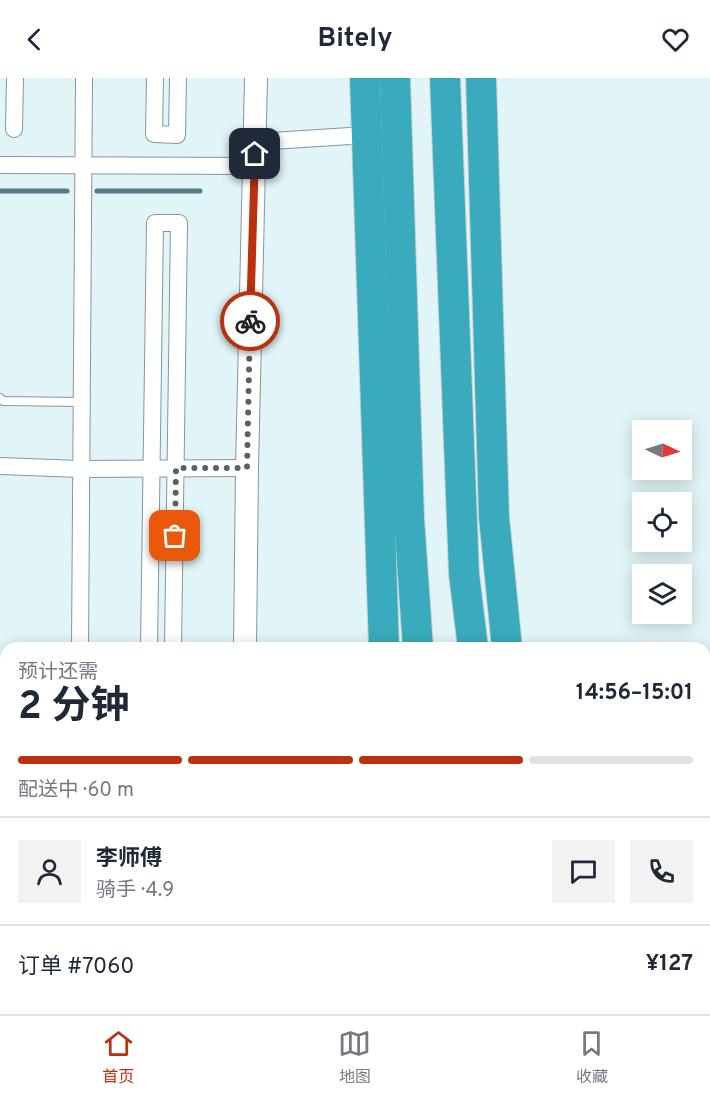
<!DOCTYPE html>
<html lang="zh">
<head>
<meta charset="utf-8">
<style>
  :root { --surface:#fff; --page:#f2f2f3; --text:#1f2937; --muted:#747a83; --line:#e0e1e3; --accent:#bb310e }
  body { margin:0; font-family:Overpass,"Noto Sans SC",sans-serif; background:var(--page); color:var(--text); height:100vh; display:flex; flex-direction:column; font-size:22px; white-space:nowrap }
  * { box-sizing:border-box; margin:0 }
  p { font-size:20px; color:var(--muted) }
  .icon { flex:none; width:33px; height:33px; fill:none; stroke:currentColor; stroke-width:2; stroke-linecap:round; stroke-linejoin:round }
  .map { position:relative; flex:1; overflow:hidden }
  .panel { position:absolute; left:0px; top:564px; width:711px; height:372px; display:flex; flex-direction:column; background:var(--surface); border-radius:18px 18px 0 0; box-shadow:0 3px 15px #0003 }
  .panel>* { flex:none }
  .needle { width:39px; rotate:94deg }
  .controls { position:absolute; left:632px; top:342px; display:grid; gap:12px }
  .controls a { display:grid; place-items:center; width:60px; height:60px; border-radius:0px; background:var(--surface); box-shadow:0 3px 15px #0003; font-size:30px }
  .pin { position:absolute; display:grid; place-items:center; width:51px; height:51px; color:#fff; margin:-26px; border-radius:12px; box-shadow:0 3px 9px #0006 }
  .courier { position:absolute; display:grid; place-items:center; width:60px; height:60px; margin:-30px; border:4px solid #bb310e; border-radius:50%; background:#fff; color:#222; box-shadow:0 2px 8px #0007 }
  .summary em { font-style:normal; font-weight:700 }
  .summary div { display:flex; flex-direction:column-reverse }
  .summary { display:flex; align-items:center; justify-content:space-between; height:102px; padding:0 18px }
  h1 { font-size:39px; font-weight:700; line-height:45px }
  .bar { display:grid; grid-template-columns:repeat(4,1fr); gap:9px 6px; align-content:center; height:72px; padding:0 18px }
  .bar i { height:8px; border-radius:4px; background:var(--line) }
  .bar .on { background:var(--accent) }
  .bar p { grid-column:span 4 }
  .line { display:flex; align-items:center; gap:15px; padding:0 18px; border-top:2px solid var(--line) }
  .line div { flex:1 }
  .round { display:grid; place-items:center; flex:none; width:63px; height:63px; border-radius:0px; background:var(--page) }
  header { display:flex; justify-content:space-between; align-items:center; height:78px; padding:0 18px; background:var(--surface); font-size:27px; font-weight:700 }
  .tabs { display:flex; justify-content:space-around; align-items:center; height:84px; border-top:2px solid var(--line); background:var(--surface); font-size:16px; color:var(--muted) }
  .tabs a { display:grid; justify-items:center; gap:3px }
  .tabs .on { color:var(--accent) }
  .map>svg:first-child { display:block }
</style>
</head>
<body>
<header><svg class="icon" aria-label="back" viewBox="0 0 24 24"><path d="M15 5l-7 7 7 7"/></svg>Bitely<svg class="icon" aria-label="heart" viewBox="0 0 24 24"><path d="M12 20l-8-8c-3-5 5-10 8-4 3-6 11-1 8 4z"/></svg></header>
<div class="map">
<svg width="710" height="936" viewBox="0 0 710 936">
  <rect width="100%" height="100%" fill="#e1f5f8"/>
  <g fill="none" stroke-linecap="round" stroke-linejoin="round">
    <g stroke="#527d84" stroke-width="5">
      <polyline points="0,113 67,113"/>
      <polyline points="97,113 200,113"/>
    </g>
    <defs>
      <g id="lane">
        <polyline points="0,320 3,323 80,324"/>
        <polyline points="424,936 436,930"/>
      </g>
      <g id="street">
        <polyline points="155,0 154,56 177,57 178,0"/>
        <polyline points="14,51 15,0"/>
        <polyline points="255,64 366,57"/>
        <polyline points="0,87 254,88"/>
        <polyline points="0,388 80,391 247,390"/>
        <polyline points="80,570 84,0"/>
        <polyline points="149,570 155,145 179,145 173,570"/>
        <polyline points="0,755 6,753"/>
        <polyline points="0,795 6,812"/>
        <polyline points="46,930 48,936"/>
        <polyline points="79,936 79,930"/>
        <polyline points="143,936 143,930"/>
      </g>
      <g id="secondary">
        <polyline points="245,570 247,390 256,0"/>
        <polyline points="238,936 239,930"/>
      </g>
      <g id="highway">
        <polyline points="365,0 384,570"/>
        <polyline points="395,0 409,440 418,570"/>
        <polyline points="445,0 464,496 473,570"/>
        <polyline points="481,0 494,439 507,570"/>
        <polyline points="459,930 461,936"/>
        <polyline points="498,930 500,936"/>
        <polyline points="554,930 556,936"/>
        <polyline points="593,930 595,936"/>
      </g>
    </defs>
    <use href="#lane" stroke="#85979a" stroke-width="10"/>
    <use href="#street" stroke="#85979a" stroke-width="18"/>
    <use href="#secondary" stroke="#85979a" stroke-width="24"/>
    <use href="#highway" stroke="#ced0d0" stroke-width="32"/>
    <use href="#lane" stroke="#fff" stroke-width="8"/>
    <use href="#street" stroke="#fff" stroke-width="16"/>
    <use href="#secondary" stroke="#fff" stroke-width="22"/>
    <use href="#highway" stroke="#39abbc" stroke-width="30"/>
  </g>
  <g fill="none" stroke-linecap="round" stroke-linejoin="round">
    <polyline stroke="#576264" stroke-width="6" stroke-dasharray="0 10.8" points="175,458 176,390 247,390 250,243"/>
    <polyline stroke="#bb310e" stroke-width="8" points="250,243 255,76"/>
  </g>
</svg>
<div class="controls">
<a><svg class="needle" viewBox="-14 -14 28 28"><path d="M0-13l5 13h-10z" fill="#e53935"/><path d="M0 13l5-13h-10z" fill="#747a83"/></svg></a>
<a><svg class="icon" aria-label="locate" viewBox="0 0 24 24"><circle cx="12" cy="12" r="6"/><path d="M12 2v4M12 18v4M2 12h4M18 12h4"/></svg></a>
<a><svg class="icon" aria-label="layers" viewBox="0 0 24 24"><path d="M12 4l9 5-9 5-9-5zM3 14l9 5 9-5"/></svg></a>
</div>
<div class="pin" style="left:175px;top:458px;background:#ea580c"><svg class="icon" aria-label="bag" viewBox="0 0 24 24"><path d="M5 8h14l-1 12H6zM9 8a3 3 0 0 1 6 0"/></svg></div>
<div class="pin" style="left:255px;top:76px;background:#1f2937"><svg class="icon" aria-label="home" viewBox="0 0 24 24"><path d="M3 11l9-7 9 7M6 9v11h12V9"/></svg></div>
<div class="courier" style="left:250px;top:243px"><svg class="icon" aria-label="bike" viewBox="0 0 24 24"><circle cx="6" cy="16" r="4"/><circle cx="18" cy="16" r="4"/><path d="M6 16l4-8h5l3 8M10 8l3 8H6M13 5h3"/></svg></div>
<section class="panel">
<div class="summary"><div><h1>2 分钟</h1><p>预计还需</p></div><em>14:56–15:01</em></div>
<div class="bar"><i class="on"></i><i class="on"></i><i class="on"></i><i></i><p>配送中 · 60 m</p></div>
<div class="line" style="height:108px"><a class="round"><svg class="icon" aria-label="person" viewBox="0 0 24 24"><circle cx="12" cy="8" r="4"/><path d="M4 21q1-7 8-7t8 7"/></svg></a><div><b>李师傅</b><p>骑手 · 4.9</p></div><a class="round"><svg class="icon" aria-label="chat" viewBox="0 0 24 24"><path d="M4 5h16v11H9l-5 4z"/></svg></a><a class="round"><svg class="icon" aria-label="phone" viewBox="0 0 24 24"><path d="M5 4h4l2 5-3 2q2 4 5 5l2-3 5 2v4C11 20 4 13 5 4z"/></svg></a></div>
<div class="line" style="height:78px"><div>订单 #7060</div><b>¥127</b></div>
</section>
</div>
<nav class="tabs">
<a class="on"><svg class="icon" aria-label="home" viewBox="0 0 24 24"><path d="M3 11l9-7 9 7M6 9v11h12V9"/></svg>首页</a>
<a><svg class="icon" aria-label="map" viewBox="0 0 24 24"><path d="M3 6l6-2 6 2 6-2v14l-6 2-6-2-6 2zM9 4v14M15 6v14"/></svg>地图</a>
<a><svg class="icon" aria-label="saved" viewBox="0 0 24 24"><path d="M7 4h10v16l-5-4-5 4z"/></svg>收藏</a>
</nav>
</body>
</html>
